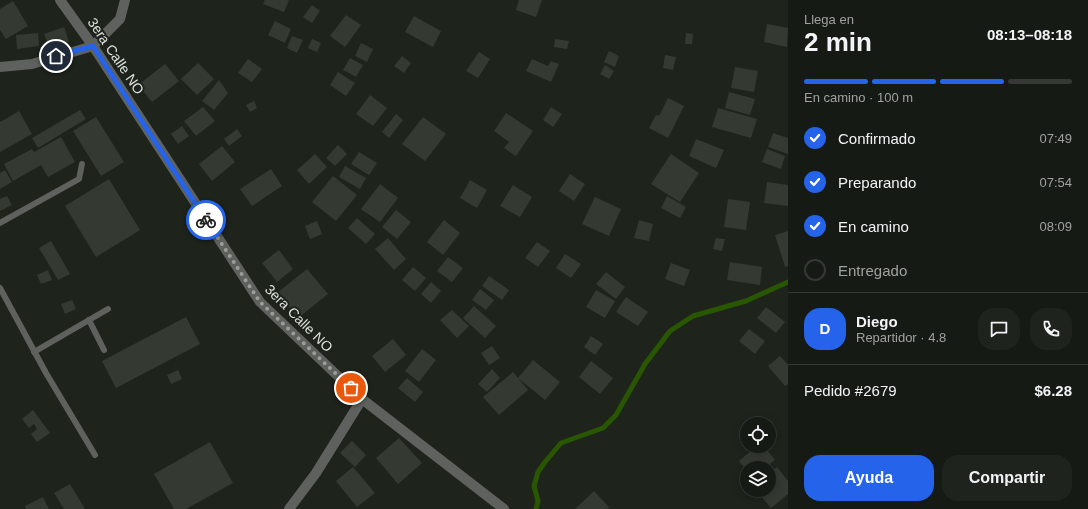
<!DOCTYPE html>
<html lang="es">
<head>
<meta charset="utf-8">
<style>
  :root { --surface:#161a15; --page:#1f231e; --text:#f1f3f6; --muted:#9ea1a0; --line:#353834; --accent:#2563eb }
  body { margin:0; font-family:Arial,sans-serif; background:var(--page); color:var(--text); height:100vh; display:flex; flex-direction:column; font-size:15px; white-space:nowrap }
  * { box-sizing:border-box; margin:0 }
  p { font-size:13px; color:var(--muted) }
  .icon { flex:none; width:22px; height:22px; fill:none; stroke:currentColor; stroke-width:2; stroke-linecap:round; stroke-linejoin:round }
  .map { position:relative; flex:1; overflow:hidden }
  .panel { display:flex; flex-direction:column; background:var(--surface); width:300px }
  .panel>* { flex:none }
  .buttons { position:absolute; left:740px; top:417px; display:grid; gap:8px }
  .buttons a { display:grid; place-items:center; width:36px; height:36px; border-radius:50%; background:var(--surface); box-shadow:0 2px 10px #0003,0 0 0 1px var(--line); font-size:20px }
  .pin { position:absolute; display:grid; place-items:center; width:34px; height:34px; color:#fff; margin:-17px; border:2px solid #fff; border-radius:50%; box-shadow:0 1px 4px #0007 }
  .courier { position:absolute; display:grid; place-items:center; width:40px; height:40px; margin:-20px; border:3px solid #2563eb; border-radius:50%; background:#fff; color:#222; box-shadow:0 1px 5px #0007 }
  .headline em { font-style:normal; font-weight:700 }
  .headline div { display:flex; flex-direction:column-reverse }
  .headline { display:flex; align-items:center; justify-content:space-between; height:68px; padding:0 16px }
  h1 { font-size:26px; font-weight:700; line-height:30px }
  .bar { display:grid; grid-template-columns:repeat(4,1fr); gap:6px 4px; align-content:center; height:48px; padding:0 16px }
  .bar i { height:5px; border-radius:3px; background:var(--line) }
  .bar .on { background:var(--accent) }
  .bar p { grid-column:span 4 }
  .line { display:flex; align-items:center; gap:10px; padding:0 16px; border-top:1px solid var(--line) }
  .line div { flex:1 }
  .round { display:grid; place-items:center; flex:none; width:42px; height:42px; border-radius:16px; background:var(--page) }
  ol { padding:0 16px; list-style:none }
  li { display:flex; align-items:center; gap:12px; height:44px }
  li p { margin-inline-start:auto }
  li .icon { padding:4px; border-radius:50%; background:var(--accent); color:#fff; stroke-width:4 }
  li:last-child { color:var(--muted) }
  li i { width:22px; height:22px; border:2px solid var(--line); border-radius:50% }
  .button { display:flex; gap:8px; margin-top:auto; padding:8px 16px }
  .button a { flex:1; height:46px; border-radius:16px; background:var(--accent); color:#fff; font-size:16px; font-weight:700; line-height:46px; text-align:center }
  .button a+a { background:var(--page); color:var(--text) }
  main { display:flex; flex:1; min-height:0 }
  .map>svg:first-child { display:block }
</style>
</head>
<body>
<main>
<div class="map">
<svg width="788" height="509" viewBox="0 0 788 509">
  <rect width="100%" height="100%" fill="#1e231c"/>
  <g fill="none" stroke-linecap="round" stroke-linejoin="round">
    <polyline stroke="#285601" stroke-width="5" points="536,509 538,501 534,486 538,472 545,462 561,443 603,428 616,415 645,364 670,331 693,316 746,301 788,282"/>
  </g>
  <g fill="#343a32">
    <polygon points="265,0 289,0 284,12 263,4"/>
    <polygon points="519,0 542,0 536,17 516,10"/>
    <polygon points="13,1 28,26 6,39 0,30 0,9"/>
    <polygon points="312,5 320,11 312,23 303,17"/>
    <polygon points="346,15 361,25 345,47 330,36"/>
    <polygon points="414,16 441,31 433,47 405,32"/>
    <polygon points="275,21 291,29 285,43 268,35"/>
    <polygon points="767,24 788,28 787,47 764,42"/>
    <polygon points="64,27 69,42 50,49 44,34"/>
    <polygon points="38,33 39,46 17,49 16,35"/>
    <polygon points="686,33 693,34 692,44 685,44"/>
    <polygon points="292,36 303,40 297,53 287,48"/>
    <polygon points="312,39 321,43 317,52 308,48"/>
    <polygon points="555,39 569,41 567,49 554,47"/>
    <polygon points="361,43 373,49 367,62 355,56"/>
    <polygon points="609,51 619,56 615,67 604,62"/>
    <polygon points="479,52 490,59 478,78 466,71"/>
    <polygon points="665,55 676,57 673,70 663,68"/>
    <polygon points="402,56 411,63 404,73 394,66"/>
    <polygon points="350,58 363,65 356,77 343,70"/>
    <polygon points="248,59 262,69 252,82 238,73"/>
    <polygon points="532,59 548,66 551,61 559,64 551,82 526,71"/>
    <polygon points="198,63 214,79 197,95 181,79"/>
    <polygon points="165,64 179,81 152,102 138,85"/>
    <polygon points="605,65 614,71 609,79 600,74"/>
    <polygon points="735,67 758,71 754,92 731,88"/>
    <polygon points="338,72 355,83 346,96 330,85"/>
    <polygon points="219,80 228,93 214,110 202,101"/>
    <polygon points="729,92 755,99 750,115 725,108"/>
    <polygon points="370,95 387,108 373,126 356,114"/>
    <polygon points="668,98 684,106 668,138 649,128 656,115 659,116"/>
    <polygon points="254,101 257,108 250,112 246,105"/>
    <polygon points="203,107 215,121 196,136 184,121"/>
    <polygon points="551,107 562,114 553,127 543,120"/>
    <polygon points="718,108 757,119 751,138 712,127"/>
    <polygon points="80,110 86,119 38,148 32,138"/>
    <polygon points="19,111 32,134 0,152 0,122"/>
    <polygon points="506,113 533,131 516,156 504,148 509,142 494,131"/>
    <polygon points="396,114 403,120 389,138 382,132"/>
    <polygon points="96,117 124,162 101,176 73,131"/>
    <polygon points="423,117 446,134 425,161 402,144"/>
    <polygon points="182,126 189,136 178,144 171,134"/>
    <polygon points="237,129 242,136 229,146 224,139"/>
    <polygon points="773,133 788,138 788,154 768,147"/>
    <polygon points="61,137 75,162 48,177 41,165 13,181 4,164 32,149 34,152"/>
    <polygon points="696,139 724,150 716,168 689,156"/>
    <polygon points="338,145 347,154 335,166 326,158"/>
    <polygon points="222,146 235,162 212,181 199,164"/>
    <polygon points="767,149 785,156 781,169 762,162"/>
    <polygon points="359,152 377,163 369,175 351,164"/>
    <polygon points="315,154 327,167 309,184 297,170"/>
    <polygon points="671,154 699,173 680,202 651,184"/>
    <polygon points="345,166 366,178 360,189 339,177"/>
    <polygon points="271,169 282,186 252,206 240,189"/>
    <polygon points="5,170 12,182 0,189 0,173"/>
    <polygon points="570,174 585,184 574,201 559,191"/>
    <polygon points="333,176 357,195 336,221 312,202"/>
    <polygon points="109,179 140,230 96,257 65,206"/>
    <polygon points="470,180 487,190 477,208 460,198"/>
    <polygon points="767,182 788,185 788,206 764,203"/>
    <polygon points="380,184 398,198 380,222 361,209"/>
    <polygon points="513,185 532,197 520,217 500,206"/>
    <polygon points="7,196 12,205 0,211 0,199"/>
    <polygon points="667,196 686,207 680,218 661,208"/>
    <polygon points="595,197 621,209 609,236 582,224"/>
    <polygon points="728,199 750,202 746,230 724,227"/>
    <polygon points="396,210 411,222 397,239 382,227"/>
    <polygon points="357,218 375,234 366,244 348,228"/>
    <polygon points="444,220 460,233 443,255 427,242"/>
    <polygon points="639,220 653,224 649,241 634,238"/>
    <polygon points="317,221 322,234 310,239 305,226"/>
    <polygon points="788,231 788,266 785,267 775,235"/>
    <polygon points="388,238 406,259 394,270 375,249"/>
    <polygon points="716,238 725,239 722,251 713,249"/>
    <polygon points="51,241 70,274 58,280 39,248"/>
    <polygon points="537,242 550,251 538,267 525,258"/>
    <polygon points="279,250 293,269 277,282 262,263"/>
    <polygon points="565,254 581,264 571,278 556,268"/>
    <polygon points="448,257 463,268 452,282 437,271"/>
    <polygon points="730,262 762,267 760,285 727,280"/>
    <polygon points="671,263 690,270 684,286 665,279"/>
    <polygon points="413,267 426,278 415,291 402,280"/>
    <polygon points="307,269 328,294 298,318 277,293"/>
    <polygon points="48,270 52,280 41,284 37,275"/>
    <polygon points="606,272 625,287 616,299 596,284"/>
    <polygon points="489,276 509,290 502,300 482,286"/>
    <polygon points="431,282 441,291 431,303 421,294"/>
    <polygon points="480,289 494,300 486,310 472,300"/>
    <polygon points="596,290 615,301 605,318 586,307"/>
    <polygon points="626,297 648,312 638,326 616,312"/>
    <polygon points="72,300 76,309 65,314 61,304"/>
    <polygon points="474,306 496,326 485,338 463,318"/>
    <polygon points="766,307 785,322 776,333 757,318"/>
    <polygon points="452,310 469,326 457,338 440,320"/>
    <polygon points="186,317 200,344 116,388 102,361"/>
    <polygon points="749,329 765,341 755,354 739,341"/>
    <polygon points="591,336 603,344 595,355 584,347"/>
    <polygon points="393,339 406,355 385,372 372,356"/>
    <polygon points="492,346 500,358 489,365 481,353"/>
    <polygon points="422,349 436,360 419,382 405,371"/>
    <polygon points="780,356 788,365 788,384 785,386 768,366"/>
    <polygon points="533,360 560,382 545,400 518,378 528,390 499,415 483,397 513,372 518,378"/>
    <polygon points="591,361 613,378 600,394 579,377"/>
    <polygon points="492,369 500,378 487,392 478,384"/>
    <polygon points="178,370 182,379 171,384 167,375"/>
    <polygon points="407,378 423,392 415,402 398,388"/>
    <polygon points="33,410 50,433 37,442 31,434 37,429 34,424 29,428 22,419"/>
    <polygon points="399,438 422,463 398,484 376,458"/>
    <polygon points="352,441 366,455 355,467 340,453"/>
    <polygon points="210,442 233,483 186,509 174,509 154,474"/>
    <polygon points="757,446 764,446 775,460 765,468 747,468 747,471 739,461"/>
    <polygon points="353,467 375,493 357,507 336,481"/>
    <polygon points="777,467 788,481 788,494 771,508 756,490 769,490 769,473"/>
    <polygon points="70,484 85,509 64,509 54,493"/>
    <polygon points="594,491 609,507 607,509 575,509"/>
    <polygon points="43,497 49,509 26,509 25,506"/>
  </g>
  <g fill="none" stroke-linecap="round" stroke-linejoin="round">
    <g stroke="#5e615d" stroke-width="6">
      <polyline points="0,223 79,179 82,164"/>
      <polyline points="0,288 46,373 95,455"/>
      <polyline points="89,320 104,350"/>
      <polyline points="34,352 108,309"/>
    </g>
    <g stroke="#5e615d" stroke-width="10">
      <polyline points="60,0 93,46 260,302 362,399 504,509"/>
      <polyline points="0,67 32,64 93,46 120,19 125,0"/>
      <polyline points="289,509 316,473 362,399"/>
    </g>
  </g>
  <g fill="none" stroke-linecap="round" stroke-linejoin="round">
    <polyline stroke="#9a9e98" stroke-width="4" stroke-dasharray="0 7.2" points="206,220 260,302 351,388"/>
    <polyline stroke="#2563eb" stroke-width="5" points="56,56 93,46 206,220"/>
  </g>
  <g text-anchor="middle" stroke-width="4" stroke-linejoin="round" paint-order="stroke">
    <g font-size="14" fill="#dce0db" stroke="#1e231c">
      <text transform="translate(116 56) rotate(56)" y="5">3era Calle NO</text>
      <text transform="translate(299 318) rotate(45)" y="5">3era Calle NO</text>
    </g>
  </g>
</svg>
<div class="buttons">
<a><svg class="icon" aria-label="locate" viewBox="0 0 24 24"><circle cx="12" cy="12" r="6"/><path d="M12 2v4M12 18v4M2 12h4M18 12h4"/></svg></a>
<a><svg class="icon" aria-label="layers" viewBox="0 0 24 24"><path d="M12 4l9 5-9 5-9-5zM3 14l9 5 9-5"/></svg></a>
</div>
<div class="pin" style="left:351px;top:388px;background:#ea580c"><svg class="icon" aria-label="bag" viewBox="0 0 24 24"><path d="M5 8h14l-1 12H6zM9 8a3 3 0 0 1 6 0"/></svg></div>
<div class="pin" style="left:56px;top:56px;background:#1f2937"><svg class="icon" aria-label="home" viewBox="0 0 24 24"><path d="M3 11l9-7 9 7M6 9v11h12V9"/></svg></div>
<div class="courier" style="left:206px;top:220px"><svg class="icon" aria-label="bike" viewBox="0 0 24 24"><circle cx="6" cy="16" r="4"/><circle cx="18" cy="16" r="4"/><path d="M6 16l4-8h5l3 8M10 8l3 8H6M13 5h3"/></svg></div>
</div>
<section class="panel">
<div class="headline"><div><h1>2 min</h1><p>Llega en</p></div><em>08:13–08:18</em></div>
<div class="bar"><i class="on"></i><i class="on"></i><i class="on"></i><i></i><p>En camino · 100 m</p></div>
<ol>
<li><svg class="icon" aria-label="check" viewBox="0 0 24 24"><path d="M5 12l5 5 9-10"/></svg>Confirmado<p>07:49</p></li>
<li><svg class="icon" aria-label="check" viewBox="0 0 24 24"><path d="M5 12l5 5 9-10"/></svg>Preparando<p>07:54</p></li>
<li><svg class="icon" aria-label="check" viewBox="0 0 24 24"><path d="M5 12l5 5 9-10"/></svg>En camino<p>08:09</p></li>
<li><i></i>Entregado</li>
</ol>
<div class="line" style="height:72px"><b class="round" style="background:var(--accent);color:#fff">D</b><div><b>Diego</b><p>Repartidor · 4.8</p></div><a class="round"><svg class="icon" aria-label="chat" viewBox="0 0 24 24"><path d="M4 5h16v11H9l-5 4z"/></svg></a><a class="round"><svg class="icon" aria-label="phone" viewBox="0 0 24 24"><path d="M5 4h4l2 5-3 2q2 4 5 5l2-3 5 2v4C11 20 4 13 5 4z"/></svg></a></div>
<div class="line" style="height:52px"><div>Pedido #2679</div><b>$6.28</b></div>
<div class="button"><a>Ayuda</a><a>Compartir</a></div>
</section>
</main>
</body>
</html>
